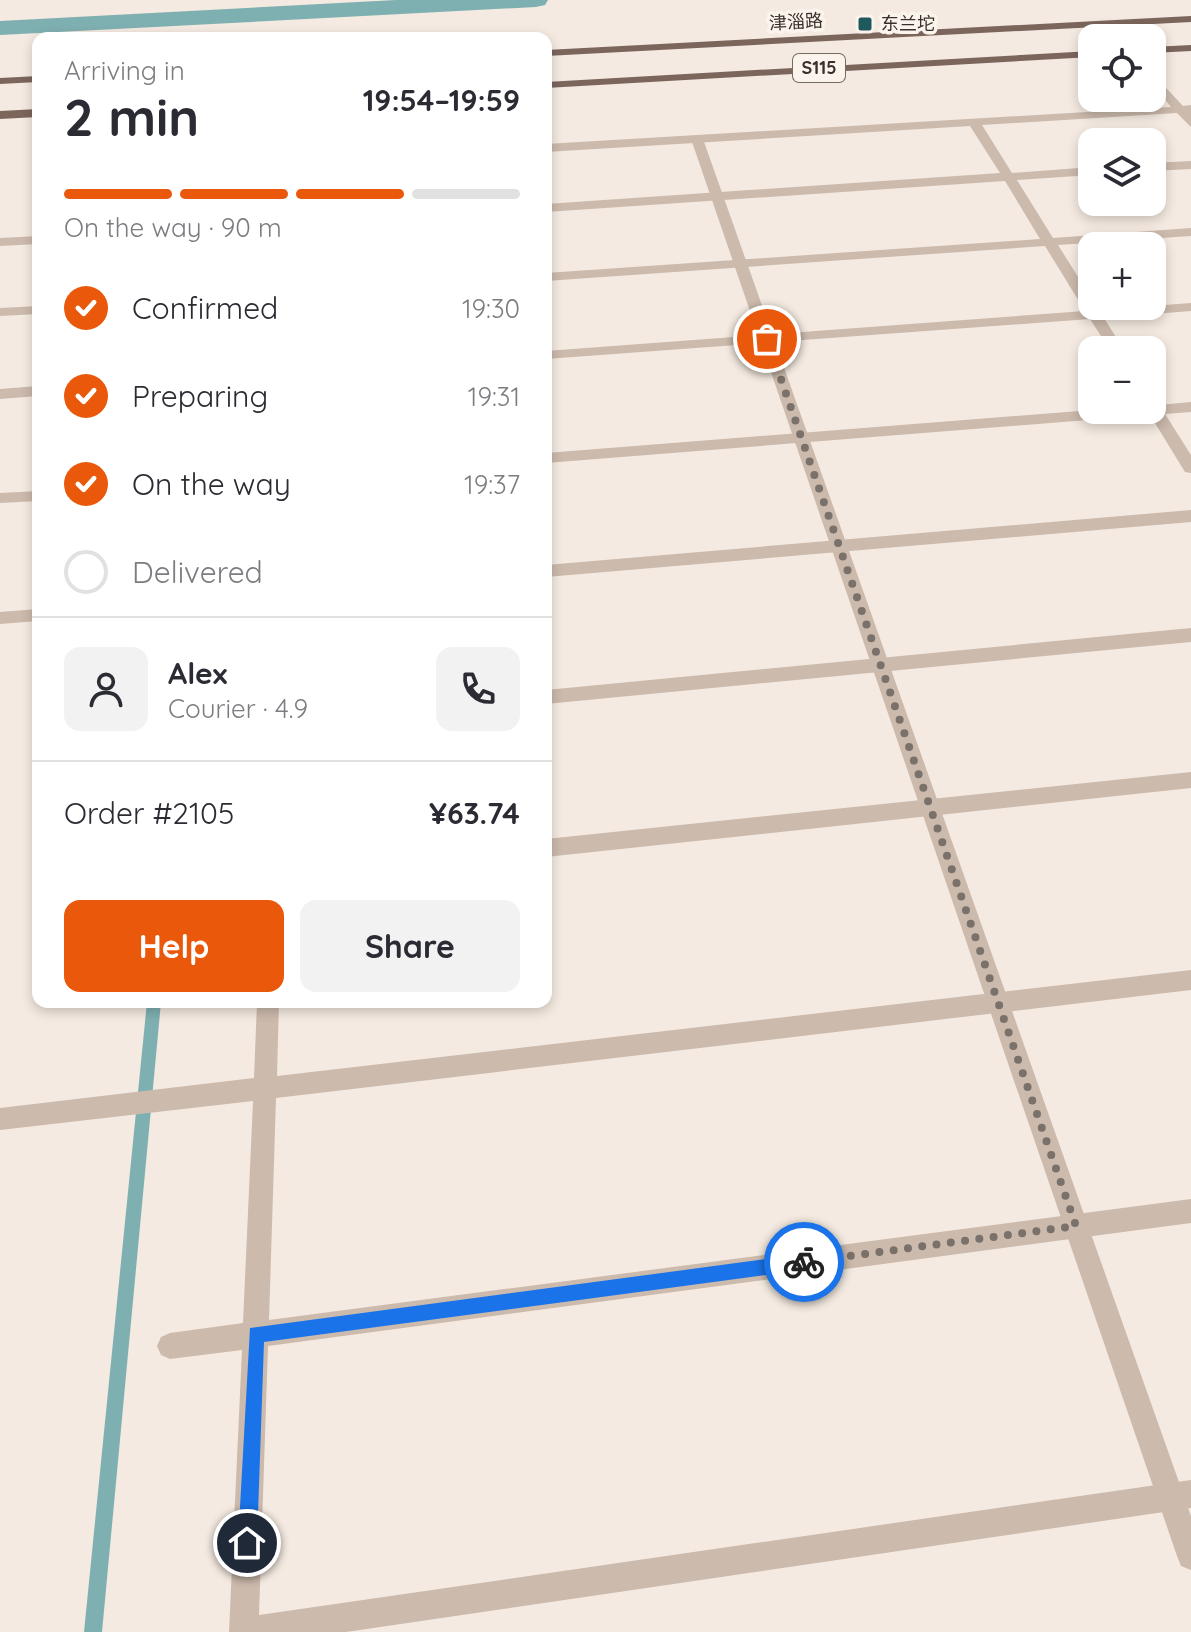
<!DOCTYPE html>
<html lang="en">
<head>
<meta charset="utf-8">
<style>
  :root { --surface:#fff; --page:#f2f2f3; --text:#2b2b33; --muted:#7c7c81; --line:#e1e1e2; --accent:#ea580c }
  body { margin:0; font-family:Quicksand,"Noto Sans SC",sans-serif; background:var(--page); color:var(--text); height:100vh; display:flex; flex-direction:column; font-size:30px; white-space:nowrap }
  * { box-sizing:border-box; margin:0 }
  p { font-size:26px; color:var(--muted) }
  .icon { flex:none; width:44px; height:44px; fill:none; stroke:currentColor; stroke-width:2; stroke-linecap:round; stroke-linejoin:round }
  .map { position:relative; flex:1; overflow:hidden }
  .panel { position:absolute; left:32px; top:32px; width:520px; height:976px; display:flex; flex-direction:column; background:var(--surface); border-radius:16px; box-shadow:0 4px 12px #0003 }
  .panel>* { flex:none }
  .controls { position:absolute; left:1078px; top:24px; display:grid; gap:16px }
  .controls a { display:grid; place-items:center; width:88px; height:88px; border-radius:16px; background:var(--surface); box-shadow:0 4px 12px #0003; font-size:40px }
  .pin { position:absolute; display:grid; place-items:center; width:68px; height:68px; color:#fff; margin:-34px; border:4px solid #fff; border-radius:50%; box-shadow:0 2px 8px #0007 }
  .courier { position:absolute; display:grid; place-items:center; width:80px; height:80px; margin:-40px; border:6px solid #1a73e8; border-radius:50%; background:#fff; color:#222; box-shadow:0 2px 10px #0007 }
  .overview em { font-style:normal; font-weight:800 }
  .overview div { display:flex; flex-direction:column-reverse }
  .overview { display:flex; align-items:center; justify-content:space-between; height:136px; padding:0 32px }
  h1 { font-size:52px; font-weight:800; line-height:60px }
  .bar { display:grid; grid-template-columns:repeat(4,1fr); gap:12px 8px; align-content:center; height:96px; padding:0 32px }
  .bar i { height:10px; border-radius:6px; background:var(--line) }
  .bar .active { background:var(--accent) }
  .bar p { grid-column:span 4 }
  .line { display:flex; align-items:center; gap:20px; padding:0 32px; border-top:2px solid var(--line) }
  .line div { flex:1 }
  .round { display:grid; place-items:center; flex:none; width:84px; height:84px; border-radius:16px; background:var(--page) }
  ol { padding:0 32px; list-style:none }
  li { display:flex; align-items:center; gap:24px; height:88px }
  li p { margin-inline-start:auto }
  li .icon { padding:8px; border-radius:50%; background:var(--accent); color:#fff; stroke-width:4 }
  li:last-child { color:var(--muted) }
  li i { width:44px; height:44px; border:4px solid var(--line); border-radius:50% }
  .cta { display:flex; gap:16px; margin-top:auto; padding:16px 32px }
  .cta a { flex:1; height:92px; border-radius:16px; background:var(--accent); color:#fff; font-size:32px; font-weight:800; line-height:92px; text-align:center }
  .cta a+a { background:var(--page); color:var(--text) }
  .map>svg:first-child { display:block }
</style>
</head>
<body>
<div class="map">
<svg width="1191" height="1632" viewBox="0 0 1191 1632">
  <rect width="100%" height="100%" fill="#f4eae1"/>
  <g fill="none" stroke-linecap="round" stroke-linejoin="round">
    <polygon fill="#7fb0b1" fill-rule="evenodd" points="147,1002 161,1002 102,1632 84,1632"/>
    <polygon fill="#7fb0b1" fill-rule="evenodd" points="396,0 548,0 545,5 536,7 0,35 0,21"/>
    <polygon fill="#ccbaac" fill-rule="evenodd" points="697,135 703,139 1191,1516 1191,1570 1181,1566 1177,1556 691,139"/>
    <g fill="#ccbaac" fill-rule="evenodd">
      <polygon points="1108,21 1125,38 1114,38 1103,24"/>
      <polygon points="1152,73 1183,106 1191,105 1191,127 1177,113 982,125 1012,173 1092,167 1092,175 1017,180 1053,238 1191,228 1191,236 1058,245 1092,299 1092,306 1099,310 1191,303 1191,311 1104,318 1124,350 1110,350 1090,319 546,359 546,351 1085,311 1045,246 546,281 546,273 1040,239 1005,181 546,212 546,204 1000,173 970,126 546,152 546,144 1171,107 1152,83"/>
      <polygon points="1191,161 1191,169 1152,171 1152,163"/>
      <polygon points="38,236 38,244 0,246 0,238"/>
      <polygon points="38,306 38,314 0,316 0,308"/>
      <polygon points="38,386 38,396 0,399 0,389"/>
      <polygon points="1152,401 1159,405 1191,402 1191,412 1165,414 1191,455 1191,473 1185,472 1150,415 546,463 546,453 1092,410 1152,410"/>
      <polygon points="38,491 38,501 0,503 0,493"/>
      <polygon points="1191,510 1191,522 546,577 546,565"/>
      <polygon points="38,609 38,621 0,624 0,612"/>
      <polygon points="1191,628 1191,642 546,704 546,690"/>
      <polygon points="1191,772 1191,788 546,857 546,839"/>
      <polygon points="1191,970 1191,990 276,1098 269,1320 1191,1199 1191,1223 268,1346 259,1615 1191,1480 1191,1508 346,1632 229,1632 242,1350 170,1359 161,1355 157,1346 161,1337 170,1333 243,1323 253,1101 0,1130 0,1108 254,1078 257,1002 279,1002 277,1076"/>
    </g>
    <g fill="#7c665c" fill-rule="evenodd">
      <polygon points="1191,16 1191,22 546,56 546,50"/>
      <polygon points="1191,45 1191,51 1152,53 1152,47"/>
      <polygon points="1092,51 1092,57 546,88 546,82"/>
      <polygon points="38,76 38,82 0,84 0,78"/>
      <polygon points="38,109 38,117 0,119 0,111"/>
    </g>
  </g>
  <polygon fill="#1a73e8" points="804,1254 812,1262 804,1270 264,1342 257,1543 254,1549 247,1552 241,1549 238,1543 250,1328"/>
  <g fill="none" stroke-linecap="round" stroke-linejoin="round">
    <polyline stroke="#7b716b" stroke-width="8" stroke-dasharray="0 14.4" points="767,339 1076,1226 804,1262"/>
  </g>
  <rect fill="#1f595d" stroke="#fbf4ed" stroke-width="3" x="857" y="16" width="16" height="16" rx="4"/>
  <g text-anchor="middle" stroke-width="7" stroke-linejoin="round" paint-order="stroke">
    <g font-size="18" fill="#3a302b" stroke="#fbf4ed">
      <text transform="translate(796 22) rotate(-3)" y="6">津淄路</text>
    </g>
    <g font-size="18" fill="#3a302b" stroke="#fbf4ed" text-anchor="start">
      <text x="881" y="30">东兰坨</text>
    </g>
    <rect fill="#fbf4ed" stroke="#746b65" stroke-width="2" x="793" y="54" width="52" height="28" rx="6"/>
    <g font-size="18" font-weight="bold" fill="#3a302b">
      <text x="819" y="74">S115</text>
    </g>
  </g>
</svg>
<div class="controls">
<a><svg class="icon" aria-label="locate" viewBox="0 0 24 24"><circle cx="12" cy="12" r="6"/><path d="M12 2v4M12 18v4M2 12h4M18 12h4"/></svg></a>
<a><svg class="icon" aria-label="layers" viewBox="0 0 24 24"><path d="M12 4l9 5-9 5-9-5zM3 14l9 5 9-5"/></svg></a>
<a>+</a>
<a>−</a>
</div>
<div class="pin" style="left:767px;top:339px;background:#ea580c"><svg class="icon" aria-label="bag" viewBox="0 0 24 24"><path d="M5 8h14l-1 12H6zM9 8a3 3 0 0 1 6 0"/></svg></div>
<div class="pin" style="left:247px;top:1543px;background:#1f2937"><svg class="icon" aria-label="home" viewBox="0 0 24 24"><path d="M3 11l9-7 9 7M6 9v11h12V9"/></svg></div>
<div class="courier" style="left:804px;top:1262px"><svg class="icon" aria-label="bike" viewBox="0 0 24 24"><circle cx="6" cy="16" r="4"/><circle cx="18" cy="16" r="4"/><path d="M6 16l4-8h5l3 8M10 8l3 8H6M13 5h3"/></svg></div>
<section class="panel">
<div class="overview"><div><h1>2 min</h1><p>Arriving in</p></div><em>19:54–19:59</em></div>
<div class="bar"><i class="active"></i><i class="active"></i><i class="active"></i><i></i><p>On the way · 90 m</p></div>
<ol>
<li><svg class="icon" aria-label="check" viewBox="0 0 24 24"><path d="M5 12l5 5 9-10"/></svg>Confirmed<p>19:30</p></li>
<li><svg class="icon" aria-label="check" viewBox="0 0 24 24"><path d="M5 12l5 5 9-10"/></svg>Preparing<p>19:31</p></li>
<li><svg class="icon" aria-label="check" viewBox="0 0 24 24"><path d="M5 12l5 5 9-10"/></svg>On the way<p>19:37</p></li>
<li><i></i>Delivered</li>
</ol>
<div class="line" style="height:144px"><a class="round"><svg class="icon" aria-label="person" viewBox="0 0 24 24"><circle cx="12" cy="8" r="4"/><path d="M4 21q1-7 8-7t8 7"/></svg></a><div><b>Alex</b><p>Courier · 4.9</p></div><a class="round"><svg class="icon" aria-label="phone" viewBox="0 0 24 24"><path d="M5 4h4l2 5-3 2q2 4 5 5l2-3 5 2v4C11 20 4 13 5 4z"/></svg></a></div>
<div class="line" style="height:104px"><div>Order #2105</div><b>¥63.74</b></div>
<div class="cta"><a>Help</a><a>Share</a></div>
</section>
</div>
</body>
</html>
